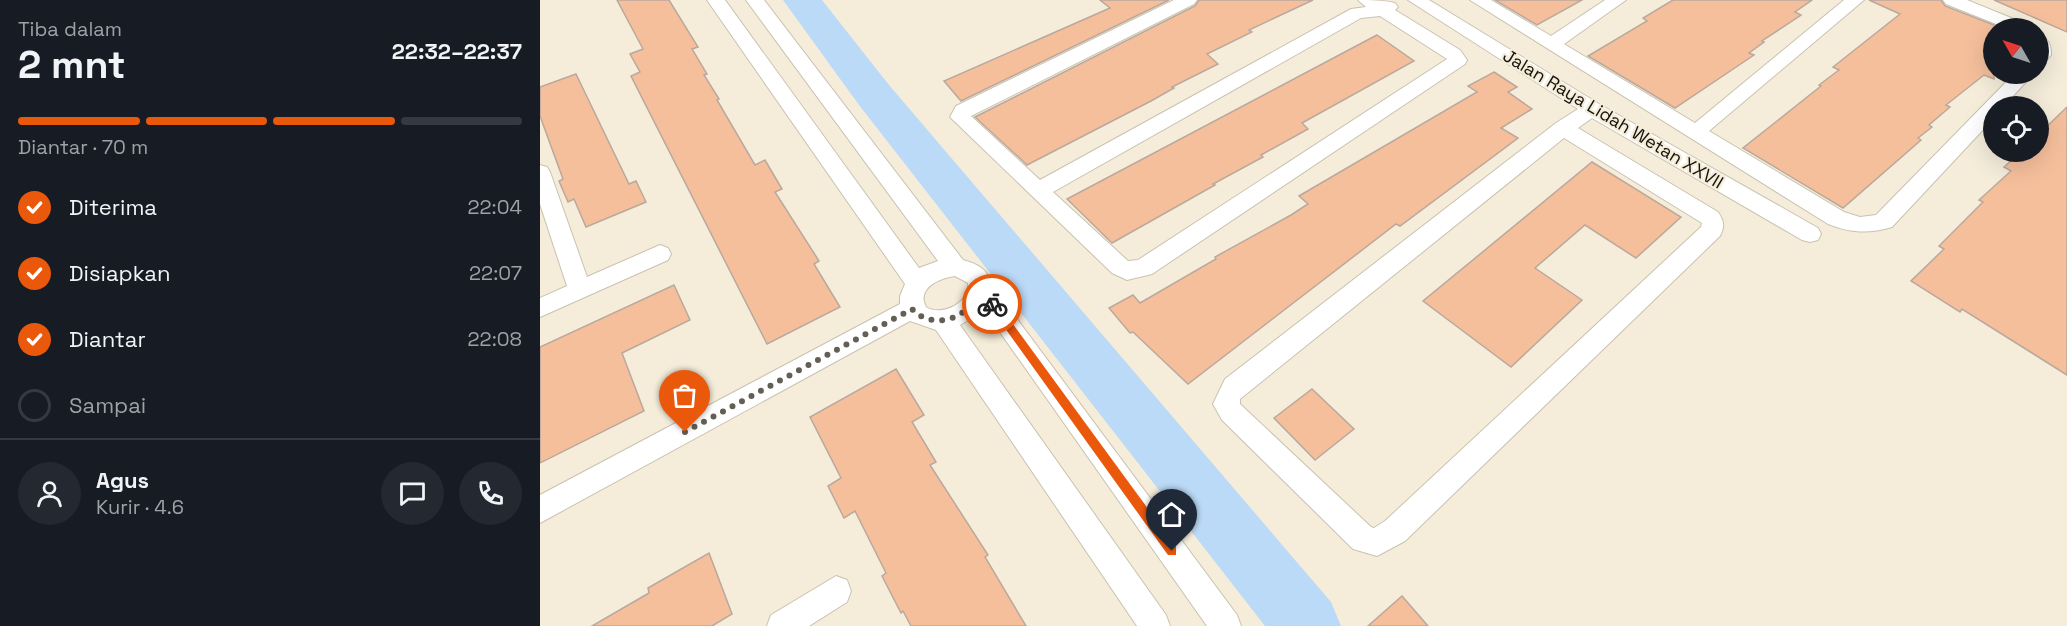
<!DOCTYPE html>
<html lang="id">
<head>
<meta charset="utf-8">
<style>
  :root { --surface:#171b24; --page:#242831; --text:#f1f3f6; --muted:#9ea1a6; --line:#363941; --accent:#ea580c }
  body { margin:0; font-family:"Space Grotesk",sans-serif; background:var(--page); color:var(--text); height:100vh; display:flex; flex-direction:column; font-size:22px; white-space:nowrap }
  * { box-sizing:border-box; margin:0 }
  p { font-size:20px; color:var(--muted) }
  .icon { flex:none; width:33px; height:33px; fill:none; stroke:currentColor; stroke-width:2; stroke-linecap:round; stroke-linejoin:round }
  .map { position:relative; flex:1; overflow:hidden }
  .details { display:flex; flex-direction:column; background:var(--surface); width:540px }
  .details>* { flex:none }
  .needle { width:39px; rotate:309deg }
  .buttons { position:absolute; left:1443px; top:18px; display:grid; gap:12px }
  .buttons a { display:grid; place-items:center; width:66px; height:66px; border-radius:50%; background:var(--surface); box-shadow:0 6px 24px #0002; font-size:30px }
  .pin { position:absolute; display:grid; place-items:center; width:51px; height:51px; color:#fff; margin:-62px -26px; border-radius:50% 50% 50% 0; rotate:-45deg; box-shadow:0 0 6px #0007 }
  .pin .icon { rotate:45deg }
  .courier { position:absolute; display:grid; place-items:center; width:60px; height:60px; margin:-30px; border:4px solid #ea580c; border-radius:50%; background:#fff; color:#222; box-shadow:0 2px 8px #0007 }
  .headline em { font-style:normal; font-weight:700 }
  .headline div { display:flex; flex-direction:column-reverse }
  .headline { display:flex; align-items:center; justify-content:space-between; height:102px; padding:0 18px }
  h1 { font-size:39px; font-weight:700; line-height:45px }
  .bar { display:grid; grid-template-columns:repeat(4,1fr); gap:9px 6px; align-content:center; height:72px; padding:0 18px }
  .bar i { height:8px; border-radius:4px; background:var(--line) }
  .bar .current { background:var(--accent) }
  .bar p { grid-column:span 4 }
  .line { display:flex; align-items:center; gap:15px; padding:0 18px; border-top:2px solid var(--line) }
  .line div { flex:1 }
  .round { display:grid; place-items:center; flex:none; width:63px; height:63px; border-radius:32px; background:var(--page) }
  ol { padding:0 18px; list-style:none }
  li { display:flex; align-items:center; gap:18px; height:66px }
  li p { margin-inline-start:auto }
  li .icon { padding:6px; border-radius:50%; background:var(--accent); color:#fff; stroke-width:4 }
  li:last-child { color:var(--muted) }
  li i { width:33px; height:33px; border:3px solid var(--line); border-radius:50% }
  main { display:flex; flex:1; min-height:0 }
  .map>svg:first-child { display:block }
</style>
</head>
<body>
<main>
<section class="details">
<div class="headline"><div><h1>2 mnt</h1><p>Tiba dalam</p></div><em>22:32–22:37</em></div>
<div class="bar"><i class="current"></i><i class="current"></i><i class="current"></i><i></i><p>Diantar · 70 m</p></div>
<ol>
<li><svg class="icon" aria-label="check" viewBox="0 0 24 24"><path d="M5 12l5 5 9-10"/></svg>Diterima<p>22:04</p></li>
<li><svg class="icon" aria-label="check" viewBox="0 0 24 24"><path d="M5 12l5 5 9-10"/></svg>Disiapkan<p>22:07</p></li>
<li><svg class="icon" aria-label="check" viewBox="0 0 24 24"><path d="M5 12l5 5 9-10"/></svg>Diantar<p>22:08</p></li>
<li><i></i>Sampai</li>
</ol>
<div class="line" style="height:108px"><a class="round"><svg class="icon" aria-label="person" viewBox="0 0 24 24"><circle cx="12" cy="8" r="4"/><path d="M4 21q1-7 8-7t8 7"/></svg></a><div><b>Agus</b><p>Kurir · 4.6</p></div><a class="round"><svg class="icon" aria-label="chat" viewBox="0 0 24 24"><path d="M4 5h16v11H9l-5 4z"/></svg></a><a class="round"><svg class="icon" aria-label="phone" viewBox="0 0 24 24"><path d="M5 4h4l2 5-3 2q2 4 5 5l2-3 5 2v4C11 20 4 13 5 4z"/></svg></a></div>
</section>
<div class="map">
<svg width="1527" height="626" viewBox="0 0 1527 626">
  <rect width="100%" height="100%" fill="#f5edda"/>
  <g fill="none" stroke-linecap="round" stroke-linejoin="round">
    <polygon fill="#bbdaf7" fill-rule="evenodd" points="243,0 282,0 349,85 791,602 801,626 725,626 319,105"/>
  </g>
  <g fill="#f5bf9c" stroke="#baa89d" stroke-width="1.5">
    <polygon points="77,0 129,0 158,47 152,49 167,74 164,75 179,99 177,100 215,165 225,160 242,189 235,192 279,261 274,264 300,307 227,344 91,76 100,72 90,54 103,49"/>
    <polygon points="560,0 629,0 421,101 404,81 570,8"/>
    <polygon points="659,0 773,0 709,30 712,32 667,54 678,64 632,87 634,88 611,101 487,165 435,117 655,6"/>
    <polygon points="955,0 1042,0 997,25"/>
    <polygon points="1133,0 1272,0 1255,12 1261,15 1222,41 1224,42 1209,53 1214,55 1135,108 1048,56 1107,21 1103,18"/>
    <polygon points="1329,0 1401,0 1405,6 1454,25 1454,79 1444,75 1406,105 1410,107 1389,125 1392,127 1378,138 1381,140 1303,208 1203,148 1281,86 1279,85 1299,70 1293,67 1360,14"/>
    <polygon points="1454,0 1527,0 1527,32"/>
    <polygon points="837,35 874,61 762,123 768,129 721,155 723,157 673,184 675,185 572,243 527,199"/>
    <polygon points="954,72 977,87 968,92 992,109 961,128 978,138 860,226 856,224 648,384 593,332 590,333 569,308 593,295 600,303 676,259 675,257 751,215 768,204 759,196 937,92 928,86"/>
    <polygon points="36,74 89,184 96,181 106,202 46,227 34,199 28,202 19,181 23,179 0,116 0,87"/>
    <polygon points="1527,107 1527,375 1422,309 1420,312 1371,281 1404,249 1399,246 1443,202 1439,200 1471,171 1464,167 1481,152 1498,152 1498,135"/>
    <polygon points="1052,162 1141,217 1096,258 1045,225 995,268 1042,300 971,367 883,301"/>
    <polygon points="134,285 150,320 82,353 104,411 0,463 0,347"/>
    <polygon points="356,369 384,415 372,422 396,462 390,465 448,555 445,557 486,626 371,626 363,611 361,613 342,576 346,573 315,511 304,518 288,486 301,478 270,417"/>
    <polygon points="772,389 814,429 775,460 734,418"/>
    <polygon points="169,553 192,614 172,626 52,626 109,593 108,588"/>
    <polygon points="862,596 888,626 828,626"/>
  </g>
  <g fill="none" stroke-linecap="round" stroke-linejoin="round">
    <defs>
      <g id="minor">
        <path d="M167,0H185L379,268L398,261L206,0H224L423,260C437,264 448,269 451,284L697,615L701,626H667L443,308L438,314L420,325L626,615L630,626H597L396,330L370,321L0,523V495L360,304V296L365,284ZM415,276L428,283C431,303 401,317 386,307C376,288 400,278 415,276Z"/>
        <path d="M634,0H657L654,4L431,116L500,180L811,9L826,7L818,0C831,0 843,0 855,3L858,7L855,10L920,50L927,60L925,64L612,274L587,280L572,273L410,117L416,106ZM840,16L907,59L598,260L588,261L513,192L821,18Z"/>
        <path d="M868,0H889L1059,104L1278,228L1281,234L1278,240L1270,242L1262,240L1052,118L1038,128L1178,212C1184,221 1185,226 1180,236L865,541L837,556L813,549L682,420L673,404L685,379L1016,123L1038,109ZM1024,138L1162,223L1161,227L845,521L834,528L831,527L700,404V399Z"/>
        <path d="M930,0H951L1011,36L1065,0H1086L1024,44L1155,123L1304,0H1324L1169,131L1304,212L1320,217L1336,215L1474,74H1493L1464,106H1454V118L1352,227C1328,234 1311,233 1288,224Z"/>
        <polygon points="1403,0 1427,0 1486,24 1489,28 1466,28 1406,4"/>
        <path d="M1498,36C1509,38 1511,45 1511,55L1505,62L1498,64Z"/>
        <polygon points="0,165 7,167 10,172 47,277 120,245 128,248 131,254 128,260 0,317 0,298 27,286 0,204"/>
        <polygon points="296,576 307,580 311,591 307,602 269,626 227,626 231,615"/>
      </g>
    </defs>
    <use href="#minor" stroke="#c9c2b0" stroke-width="2"/>
    <use href="#minor" fill="#fff" fill-rule="evenodd"/>
  </g>
  <polygon fill="#ea580c" points="452,300 456,301 636,547 636,555 628,555 449,306 449,301"/>
  <g fill="none" stroke-linecap="round" stroke-linejoin="round">
    <path stroke="#635f54" stroke-width="6" stroke-dasharray="0 10.8" d="M145,432L372,309C394,333 433,316 441,288L452,304"/>
  </g>
  <g text-anchor="middle" stroke-width="4.5" stroke-linejoin="round" paint-order="stroke">
    <g font-size="18" fill="#15120c" stroke="#f5edda">
      <text transform="translate(1073 119) rotate(31)" y="6">Jalan Raya Lidah Wetan XXVII</text>
    </g>
  </g>
</svg>
<div class="buttons">
<a><svg class="needle" viewBox="-14 -14 28 28"><path d="M0-13l5 13h-10z" fill="#e53935"/><path d="M0 13l5-13h-10z" fill="#9ea1a6"/></svg></a>
<a><svg class="icon" aria-label="locate" viewBox="0 0 24 24"><circle cx="12" cy="12" r="6"/><path d="M12 2v4M12 18v4M2 12h4M18 12h4"/></svg></a>
</div>
<div class="pin" style="left:145px;top:432px;background:#ea580c"><svg class="icon" aria-label="bag" viewBox="0 0 24 24"><path d="M5 8h14l-1 12H6zM9 8a3 3 0 0 1 6 0"/></svg></div>
<div class="pin" style="left:632px;top:551px;background:#1f2937"><svg class="icon" aria-label="home" viewBox="0 0 24 24"><path d="M3 11l9-7 9 7M6 9v11h12V9"/></svg></div>
<div class="courier" style="left:452px;top:304px"><svg class="icon" aria-label="bike" viewBox="0 0 24 24"><circle cx="6" cy="16" r="4"/><circle cx="18" cy="16" r="4"/><path d="M6 16l4-8h5l3 8M10 8l3 8H6M13 5h3"/></svg></div>
</div>
</main>
</body>
</html>
